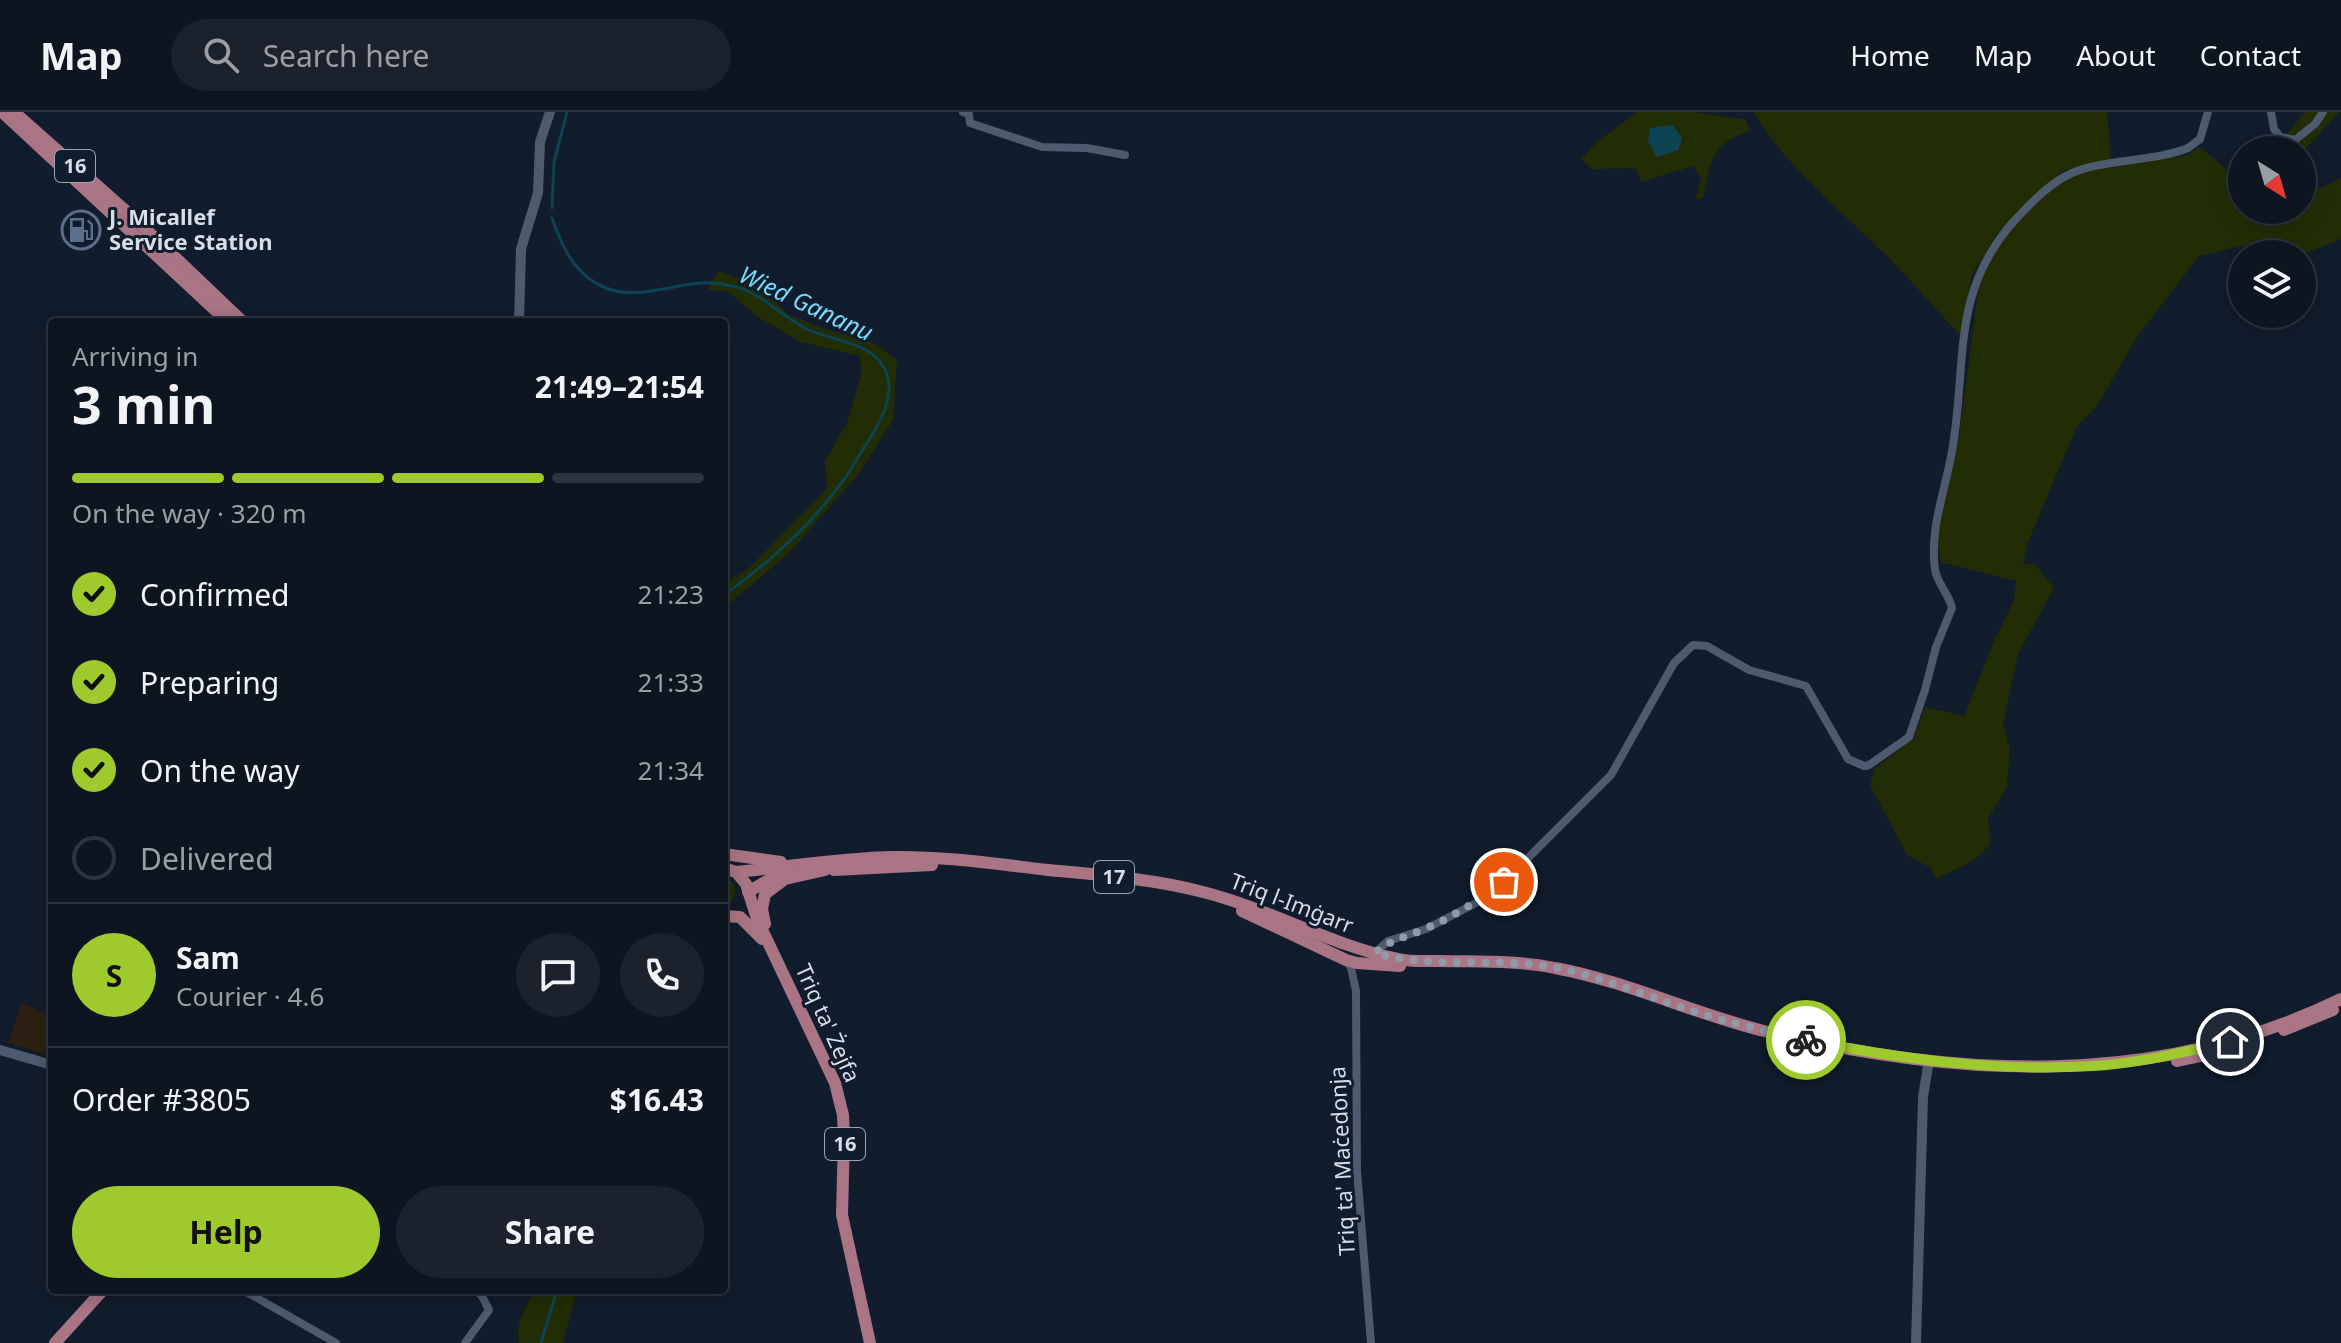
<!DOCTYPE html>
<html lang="en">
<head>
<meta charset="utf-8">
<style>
  :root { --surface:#0d1521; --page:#1b222e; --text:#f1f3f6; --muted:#9a9fa5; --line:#2d343f; --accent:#9eca2e }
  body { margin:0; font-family:"Noto Sans",sans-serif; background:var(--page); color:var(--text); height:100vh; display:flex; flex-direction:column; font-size:30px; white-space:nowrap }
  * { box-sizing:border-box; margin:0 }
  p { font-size:26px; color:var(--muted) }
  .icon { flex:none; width:44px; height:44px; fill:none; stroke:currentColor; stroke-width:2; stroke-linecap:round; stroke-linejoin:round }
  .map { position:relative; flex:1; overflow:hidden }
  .panel { position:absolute; left:48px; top:206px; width:680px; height:976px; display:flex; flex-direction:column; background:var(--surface); border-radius:8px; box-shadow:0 4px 20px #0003,0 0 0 2px var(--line) }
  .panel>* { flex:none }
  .needle { width:52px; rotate:143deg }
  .fabs { position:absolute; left:2228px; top:24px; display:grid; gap:16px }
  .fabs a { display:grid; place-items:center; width:88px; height:88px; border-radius:50%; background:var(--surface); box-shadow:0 4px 20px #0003,0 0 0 2px var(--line); font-size:40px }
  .pin { position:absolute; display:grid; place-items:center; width:68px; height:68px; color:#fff; margin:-34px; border:4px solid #fff; border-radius:50%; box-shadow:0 2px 8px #0007 }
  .courier { position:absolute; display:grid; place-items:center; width:80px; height:80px; margin:-40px; border:6px solid #9eca2e; border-radius:50%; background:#fff; color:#222; box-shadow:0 2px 10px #0007 }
  .headline em { font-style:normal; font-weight:700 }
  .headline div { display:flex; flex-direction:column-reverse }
  .headline { display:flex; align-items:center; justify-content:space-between; height:136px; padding:0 24px }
  h1 { font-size:52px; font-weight:700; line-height:60px }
  .bar { display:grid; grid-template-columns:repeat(4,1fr); gap:12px 8px; align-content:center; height:96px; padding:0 24px }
  .bar i { height:10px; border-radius:6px; background:var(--line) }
  .bar .selected { background:var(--accent) }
  .bar p { grid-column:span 4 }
  .line { display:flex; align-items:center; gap:20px; padding:0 24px; border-top:2px solid var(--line) }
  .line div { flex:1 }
  .round { display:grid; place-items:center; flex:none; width:84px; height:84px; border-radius:42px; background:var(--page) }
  ol { padding:0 24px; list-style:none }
  li { display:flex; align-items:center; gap:24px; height:88px }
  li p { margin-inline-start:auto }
  li .icon { padding:8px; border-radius:50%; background:var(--accent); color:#111; stroke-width:4 }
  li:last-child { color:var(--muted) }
  li i { width:44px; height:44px; border:4px solid var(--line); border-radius:50% }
  .button { display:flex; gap:16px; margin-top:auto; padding:16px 24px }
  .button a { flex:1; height:92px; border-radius:48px; background:var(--accent); color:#111; font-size:32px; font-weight:700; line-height:92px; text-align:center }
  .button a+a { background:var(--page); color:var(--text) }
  header { display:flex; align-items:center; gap:48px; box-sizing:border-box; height:112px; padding:0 40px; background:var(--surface); border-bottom:2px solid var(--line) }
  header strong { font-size:38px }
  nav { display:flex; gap:44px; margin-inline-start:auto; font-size:28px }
  .search { width:560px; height:72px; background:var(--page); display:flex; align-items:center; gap:20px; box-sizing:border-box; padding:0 28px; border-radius:44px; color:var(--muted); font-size:30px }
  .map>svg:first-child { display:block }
</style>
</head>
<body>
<header>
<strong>Map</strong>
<div class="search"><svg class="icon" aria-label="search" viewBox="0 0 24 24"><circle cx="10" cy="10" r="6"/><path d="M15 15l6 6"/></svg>Search here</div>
<nav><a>Home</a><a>Map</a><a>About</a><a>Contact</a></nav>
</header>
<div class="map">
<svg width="2341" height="1231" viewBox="0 0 2341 1231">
  <rect width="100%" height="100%" fill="#111c2c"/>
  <polygon fill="#2d2013" points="22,891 52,904 52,944 8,931"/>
  <g fill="#222d06">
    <path d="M1638,0H1694L1746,8L1750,19C1712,31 1710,50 1703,86L1695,88L1701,66L1693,54L1641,70L1636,56L1592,57L1581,47L1598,29Z"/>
    <path d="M1754,0H2107L2111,48L2064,58L2018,99L1999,123L1998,120L1972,163L1961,224C1935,197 1911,168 1885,142C1846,104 1778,46 1754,0Z"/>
    <polygon points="2305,0 2339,0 2302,41 2302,38 2273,38"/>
    <path d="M2199,35L2221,52L2242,76V98H2302V84L2341,66V127C2323,134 2296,149 2276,141C2270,139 2264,133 2259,130L2199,144L2137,225L2097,294L2077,314L2028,430L2023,452H2035L2054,476L2018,542L2003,612L2010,636L2007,675L1988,707L1991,732L1973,749L1936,767L1931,756L1907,743L1870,673L1875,656L1913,627L1925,595L1964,604L1995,527L2014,488L2016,469L1940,450L1936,409L1959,326L1979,171L1999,133L2019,107L2052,78L2075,61L2187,43Z"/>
    <polygon points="718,159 755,172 788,202 822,216 876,232 897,248 893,308 857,364 789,441 724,496 724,472 750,455 827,377 825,349 847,311 861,263 860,244 801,230 758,205 727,179 708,178"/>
    <polygon points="724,766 733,771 736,778 732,790 724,793"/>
    <path d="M535,1178H577L563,1231H519C515,1212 526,1194 535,1178Z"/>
  </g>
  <polygon fill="#0d4453" points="1673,13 1682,26 1678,38 1657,45 1648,30 1650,16"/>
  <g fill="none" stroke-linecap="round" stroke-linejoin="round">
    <g stroke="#0d4453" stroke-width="3">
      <polyline points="552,96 554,50 567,0"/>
      <path d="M552,106C562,135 575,164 606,176C638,188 669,173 701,171C711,170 722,172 732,174C758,178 781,204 805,216C828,228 865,229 881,251C901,277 880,311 865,334C857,346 851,359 842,370C811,413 767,452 724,483"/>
      <polyline points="541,1231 557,1178"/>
    </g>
    <g stroke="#4e5b6e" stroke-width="8">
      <polyline points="963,0 969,2 970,11 1042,35 1087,36 1125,43"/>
      <polyline points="2271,0 2274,17 2280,25 2295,28 2315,12 2323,0"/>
      <path d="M1375,841L1388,829L1426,817L1476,791L1504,770L1611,663L1674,551L1693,533L1707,534L1749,558L1806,574L1848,647L1864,654L1869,653L1909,625L1925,578L1936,535L1952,496C1949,482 1938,473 1935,458C1929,414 1947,375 1953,333C1967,247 1951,180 2014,109C2029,93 2045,76 2064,65C2097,46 2151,51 2188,36L2200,27L2208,0"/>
      <polyline points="1346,848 1351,856 1356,879 1357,1059 1371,1231"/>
      <polyline points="243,1178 336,1231"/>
      <polyline points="465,1231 489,1198 481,1182 472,1178"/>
    </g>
    <g stroke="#4e5b6e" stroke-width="10">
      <polyline points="519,210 521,137 538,81 540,30 550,0"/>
      <polyline points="0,938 52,953"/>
      <polyline points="1916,1231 1923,985 1928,954"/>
    </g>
    <g stroke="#a97585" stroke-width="12">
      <polyline points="2,0 228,210"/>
      <polyline points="14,0 135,107 243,210"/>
      <polyline points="724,742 781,750"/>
      <polyline points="724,756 736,760 746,772 757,807 835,971 843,1003 844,1025 842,1103 870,1231"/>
      <polyline points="834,758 932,753"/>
      <path d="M736,760C787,755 840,746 892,745C944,744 996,752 1048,758C1100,763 1153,767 1203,780C1270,797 1330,833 1398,847C1411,850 1426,849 1439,849C1477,850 1517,848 1555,856C1625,869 1690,900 1760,918C1954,966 2157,977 2341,887"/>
      <polyline points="748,780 772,766 792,761"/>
      <polyline points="1242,799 1346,848 1357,851 1400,854"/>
      <polyline points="724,804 740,805 762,827"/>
      <polyline points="765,812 762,797 765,782 785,767 825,758"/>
      <polyline points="2284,918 2333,898"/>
      <polyline points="2177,949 2225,939"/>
      <polyline points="55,1231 103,1178"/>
    </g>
  </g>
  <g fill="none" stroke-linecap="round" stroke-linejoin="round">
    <path stroke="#919aa7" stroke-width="8" stroke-dasharray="0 14.4" d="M1504,770C1479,788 1455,804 1427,816C1407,825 1391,827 1375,841C1432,857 1493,845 1552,855C1603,864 1650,886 1699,901C1734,912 1770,920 1806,928"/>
    <path stroke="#9eca2e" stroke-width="10" d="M1806,928C1900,947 1997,960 2092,954C2139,952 2185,939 2230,930"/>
  </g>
  <defs>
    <symbol id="fuel-ring" viewBox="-11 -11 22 22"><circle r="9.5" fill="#111c2c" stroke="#5c6f8a" stroke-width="1.5"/><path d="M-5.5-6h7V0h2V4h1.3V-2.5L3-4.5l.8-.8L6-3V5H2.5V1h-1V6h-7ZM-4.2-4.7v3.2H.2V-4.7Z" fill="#5c6f8a"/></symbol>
  </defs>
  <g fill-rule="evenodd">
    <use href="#fuel-ring" x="59" y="96" width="44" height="44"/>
  </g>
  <g text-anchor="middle" stroke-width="6" stroke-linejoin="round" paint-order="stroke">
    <g fill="#111c2c" stroke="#9ba4b0" stroke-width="2">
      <rect x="55" y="38" width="40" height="32" rx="6"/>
      <rect x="1094" y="749" width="40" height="32" rx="6"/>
      <rect x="825" y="1016" width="40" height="32" rx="6"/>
    </g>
    <g font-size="20" font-weight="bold" fill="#d6dee9">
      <text x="75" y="61">16</text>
      <text x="1114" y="772">17</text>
      <text x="845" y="1039">16</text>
    </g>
    <g font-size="22" font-weight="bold" fill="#d6dee9" stroke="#111c2c" text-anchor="start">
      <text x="109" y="113">J. Micallef<tspan x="109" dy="25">Service Station</tspan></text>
    </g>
    <g font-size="22" fill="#d6dee9" stroke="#111c2c">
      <text transform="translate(1292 791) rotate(21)" y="8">Triq l-Imġarr</text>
      <text transform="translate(828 911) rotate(66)" y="8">Triq ta' Żejfa</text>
      <text transform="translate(1342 1049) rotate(-93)" y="8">Triq ta' Maċedonja</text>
    </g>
    <g font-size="24" font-style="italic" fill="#75d9f9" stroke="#111c2c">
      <text transform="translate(806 192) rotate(25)" y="8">Wied Gananu</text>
    </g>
  </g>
</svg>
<div class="fabs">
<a><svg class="needle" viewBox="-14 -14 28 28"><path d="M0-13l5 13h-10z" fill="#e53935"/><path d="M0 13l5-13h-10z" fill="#9a9fa5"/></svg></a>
<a><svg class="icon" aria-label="layers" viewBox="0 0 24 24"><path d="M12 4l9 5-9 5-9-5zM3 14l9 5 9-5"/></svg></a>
</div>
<div class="pin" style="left:1504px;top:770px;background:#ea580c"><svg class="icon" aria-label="bag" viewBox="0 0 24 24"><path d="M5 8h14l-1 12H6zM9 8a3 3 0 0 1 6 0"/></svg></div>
<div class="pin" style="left:2230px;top:930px;background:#1f2937"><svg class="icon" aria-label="home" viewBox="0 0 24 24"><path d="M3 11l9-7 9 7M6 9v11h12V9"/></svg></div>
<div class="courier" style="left:1806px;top:928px"><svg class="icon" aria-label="bike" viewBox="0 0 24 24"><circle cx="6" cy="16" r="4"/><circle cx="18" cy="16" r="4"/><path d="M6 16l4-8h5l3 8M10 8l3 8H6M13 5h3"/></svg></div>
<section class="panel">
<div class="headline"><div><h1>3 min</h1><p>Arriving in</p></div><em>21:49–21:54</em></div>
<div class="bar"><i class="selected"></i><i class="selected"></i><i class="selected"></i><i></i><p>On the way · 320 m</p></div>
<ol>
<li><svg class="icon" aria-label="check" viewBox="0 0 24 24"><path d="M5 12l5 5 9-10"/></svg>Confirmed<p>21:23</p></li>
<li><svg class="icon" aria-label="check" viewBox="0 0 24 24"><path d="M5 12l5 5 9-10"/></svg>Preparing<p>21:33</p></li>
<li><svg class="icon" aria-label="check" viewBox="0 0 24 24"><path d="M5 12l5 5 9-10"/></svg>On the way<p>21:34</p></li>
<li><i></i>Delivered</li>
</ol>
<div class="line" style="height:144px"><b class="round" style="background:var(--accent);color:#111">S</b><div><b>Sam</b><p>Courier · 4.6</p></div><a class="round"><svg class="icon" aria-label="chat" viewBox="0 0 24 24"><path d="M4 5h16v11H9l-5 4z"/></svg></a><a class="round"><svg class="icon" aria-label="phone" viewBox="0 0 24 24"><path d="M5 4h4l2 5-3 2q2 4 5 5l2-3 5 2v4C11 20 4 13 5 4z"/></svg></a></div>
<div class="line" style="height:104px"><div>Order #3805</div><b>$16.43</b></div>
<div class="button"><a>Help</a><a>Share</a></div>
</section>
</div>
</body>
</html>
